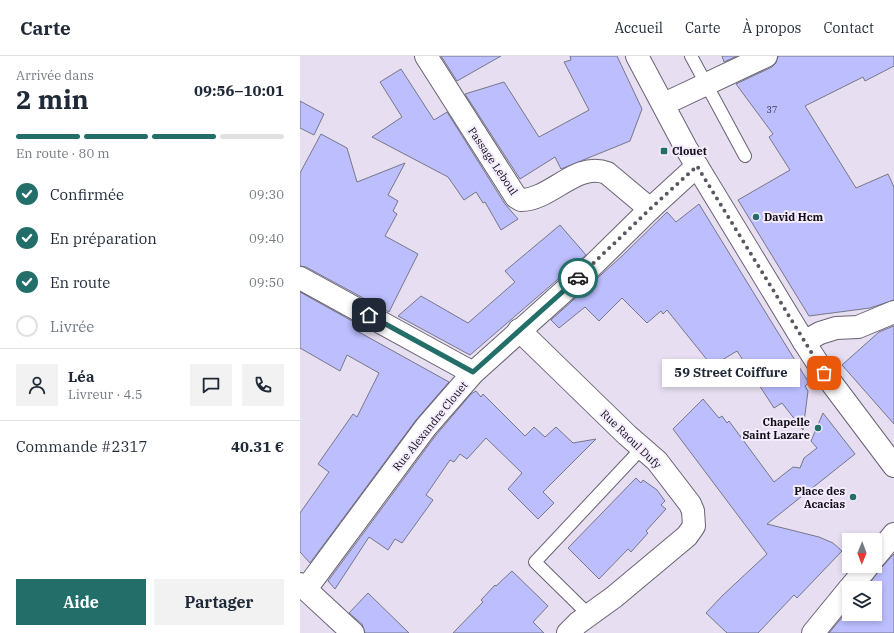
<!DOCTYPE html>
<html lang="fr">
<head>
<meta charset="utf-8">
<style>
  :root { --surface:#fff; --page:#f2f2f3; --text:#1f2937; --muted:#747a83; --line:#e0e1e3; --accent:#236e69 }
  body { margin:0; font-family:"IBM Plex Serif",serif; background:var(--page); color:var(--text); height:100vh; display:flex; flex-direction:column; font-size:15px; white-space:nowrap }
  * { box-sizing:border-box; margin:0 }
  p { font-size:13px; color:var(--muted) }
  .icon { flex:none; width:22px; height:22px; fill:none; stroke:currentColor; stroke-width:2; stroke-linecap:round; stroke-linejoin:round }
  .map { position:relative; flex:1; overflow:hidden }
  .side { display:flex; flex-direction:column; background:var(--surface); width:300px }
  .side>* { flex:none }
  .needle { width:26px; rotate:181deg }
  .buttons { position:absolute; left:542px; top:477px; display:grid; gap:8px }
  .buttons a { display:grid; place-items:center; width:40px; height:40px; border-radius:0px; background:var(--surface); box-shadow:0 2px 6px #0003; font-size:20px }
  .pin { position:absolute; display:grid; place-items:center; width:34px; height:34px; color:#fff; margin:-17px; border-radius:8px; box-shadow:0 2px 6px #0006 }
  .courier { position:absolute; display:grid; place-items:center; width:40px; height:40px; margin:-20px; border:3px solid #236e69; border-radius:50%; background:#fff; color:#222; box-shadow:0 1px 5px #0007 }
  .bubble { position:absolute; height:28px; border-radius:0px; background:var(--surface); box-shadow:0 2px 6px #0003; font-size:13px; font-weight:800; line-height:28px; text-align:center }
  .headline em { font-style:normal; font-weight:800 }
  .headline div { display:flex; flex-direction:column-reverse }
  .headline { display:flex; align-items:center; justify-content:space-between; height:68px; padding:0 16px }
  h1 { font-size:26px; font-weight:800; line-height:30px }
  .bar { display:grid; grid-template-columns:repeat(4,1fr); gap:6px 4px; align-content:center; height:48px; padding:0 16px }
  .bar i { height:5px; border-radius:3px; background:var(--line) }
  .bar .selected { background:var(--accent) }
  .bar p { grid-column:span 4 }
  .line { display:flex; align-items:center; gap:10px; padding:0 16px; border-top:1px solid var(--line) }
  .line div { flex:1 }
  .round { display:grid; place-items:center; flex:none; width:42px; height:42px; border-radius:0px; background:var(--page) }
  ol { padding:0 16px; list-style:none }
  li { display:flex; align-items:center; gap:12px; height:44px }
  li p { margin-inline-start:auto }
  li .icon { padding:4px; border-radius:50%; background:var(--accent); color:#fff; stroke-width:4 }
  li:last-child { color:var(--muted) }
  li i { width:22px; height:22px; border:2px solid var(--line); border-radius:50% }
  .action { display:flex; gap:8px; margin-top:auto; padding:8px 16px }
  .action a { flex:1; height:46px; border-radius:0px; background:var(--accent); color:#fff; font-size:16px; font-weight:800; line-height:46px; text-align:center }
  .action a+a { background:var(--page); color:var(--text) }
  header { display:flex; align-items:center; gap:24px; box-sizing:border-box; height:56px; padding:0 20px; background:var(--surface); border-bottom:1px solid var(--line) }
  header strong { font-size:19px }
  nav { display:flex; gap:22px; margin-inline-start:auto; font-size:14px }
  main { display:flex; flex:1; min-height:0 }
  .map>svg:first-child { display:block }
</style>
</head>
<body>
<header>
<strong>Carte</strong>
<nav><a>Accueil</a><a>Carte</a><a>À propos</a><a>Contact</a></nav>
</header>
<main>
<section class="side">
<div class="headline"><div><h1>2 min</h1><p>Arrivée dans</p></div><em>09:56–10:01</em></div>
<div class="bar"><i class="selected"></i><i class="selected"></i><i class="selected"></i><i></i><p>En route · 80 m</p></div>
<ol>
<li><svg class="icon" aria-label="check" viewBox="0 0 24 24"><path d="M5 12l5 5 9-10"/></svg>Confirmée<p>09:30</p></li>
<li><svg class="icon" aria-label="check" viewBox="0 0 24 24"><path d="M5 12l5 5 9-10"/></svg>En préparation<p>09:40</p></li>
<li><svg class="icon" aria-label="check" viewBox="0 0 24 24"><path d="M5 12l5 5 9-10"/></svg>En route<p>09:50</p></li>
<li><i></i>Livrée</li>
</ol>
<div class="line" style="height:72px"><a class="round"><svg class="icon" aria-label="person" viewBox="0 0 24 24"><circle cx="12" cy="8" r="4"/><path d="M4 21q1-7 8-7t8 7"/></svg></a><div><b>Léa</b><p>Livreur · 4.5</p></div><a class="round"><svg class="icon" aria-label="chat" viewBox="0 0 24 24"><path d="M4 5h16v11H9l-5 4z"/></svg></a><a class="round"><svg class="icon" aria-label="phone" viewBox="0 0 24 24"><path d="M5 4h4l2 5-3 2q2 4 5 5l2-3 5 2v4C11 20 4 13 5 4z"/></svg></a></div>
<div class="line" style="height:52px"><div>Commande #2317</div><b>40.31 €</b></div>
<div class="action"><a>Aide</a><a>Partager</a></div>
</section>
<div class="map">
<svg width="594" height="577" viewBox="0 0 594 577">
  <rect width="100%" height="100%" fill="#e7dff1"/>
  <g fill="#bcbefe" stroke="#767788">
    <polygon points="141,0 201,0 157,25"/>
    <polygon points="270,0 317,0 342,53 330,85 261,113 255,101 220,123 165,38 204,26 239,81 289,54 264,6 271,4"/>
    <polygon points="422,0 437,0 424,6"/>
    <polygon points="478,0 594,0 594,10 565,25 563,21 505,50 556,132 588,118 594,131 594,244 570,252 509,260 438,144 490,114 469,81 473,78 436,28 472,11 476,7"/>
    <polygon points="101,13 134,64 147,56 205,148 218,163 201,174 185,146 183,147 176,136 164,144 148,121 72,81 102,61 80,26"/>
    <polygon points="0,45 24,58 14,79 0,72"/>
    <polygon points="21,78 47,92 57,126 105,107 88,139 98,145 93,155 97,158 85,180 118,198 89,256 6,211 0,210 0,117"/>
    <polygon points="399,148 509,327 505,330 508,335 503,374 482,347 474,352 437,295 412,310 367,254 363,258 361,255 347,267 322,242 299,265 285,251 259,272 251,264 322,200 367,156 376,166"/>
    <polygon points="260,169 286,199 170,299 98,260 121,240 168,267 215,226 205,215"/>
    <polygon points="0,236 61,270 57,275 149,326 116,364 10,507 0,496 0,457 29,416 18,408 53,358 57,361 79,317 47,299 40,315 0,292"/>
    <polygon points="594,270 594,368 542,309 579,276"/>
    <polygon points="176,335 181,341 183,338 225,380 234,371 245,381 256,371 273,387 296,383 243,436 254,447 238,463 208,433 222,417 186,382 167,403 160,398 154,406 150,404 126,439 133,444 102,487 95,483 88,494 69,481 35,533 28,525 136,379 171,338"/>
    <polygon points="403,343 419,362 422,360 427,367 429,365 474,426 493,411 500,412 504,402 517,392 511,385 523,357 555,398 467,468 519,481 533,487 542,495 497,542 494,539 458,577 427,577 406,557 422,540 467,498 373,373"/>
    <polygon points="336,422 341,427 343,424 357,434 365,445 361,449 366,453 346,475 348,477 331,496 328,493 299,523 268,492"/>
    <polygon points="594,498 594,577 529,577 549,553 549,558 575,558 575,532 566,532 581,512"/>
    <polygon points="212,515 248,550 233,566 244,577 153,577 183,546 181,544 195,529 196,530"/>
    <polygon points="68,537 109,577 65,577 62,568 49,557"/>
  </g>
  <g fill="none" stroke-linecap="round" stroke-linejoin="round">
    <defs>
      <g id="service">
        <polyline points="391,0 445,100"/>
        <polyline points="289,559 235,506 342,392"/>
      </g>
      <g id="minor">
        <path d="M126,0L216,141L221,144C251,144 276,105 307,117L350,153"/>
        <polyline points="364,48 466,0"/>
        <polyline points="0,222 173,317"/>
        <polyline points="219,274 327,379 357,405 390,448 393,455 394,470 387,480 314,541 278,567 268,577"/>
        <polyline points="504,286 520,277 536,272 558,271 594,256"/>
        <polyline points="575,501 594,478"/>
        <polyline points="0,528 53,577"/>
        <polyline points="550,532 568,510"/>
        <polyline points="6,533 126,371 173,317 291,211 350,153 397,110"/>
        <polyline points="513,577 549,533"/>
      </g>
      <polyline id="secondary" points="337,0 386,92 504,286 524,317 594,410"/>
    </defs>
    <use href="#service" stroke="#696272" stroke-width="14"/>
    <use href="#minor" stroke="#696272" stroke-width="24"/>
    <use href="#secondary" stroke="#696272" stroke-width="24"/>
    <use href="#service" stroke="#fff" stroke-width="12"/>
    <use href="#minor" stroke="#fff" stroke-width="22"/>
    <use href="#secondary" stroke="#fff" stroke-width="22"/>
  </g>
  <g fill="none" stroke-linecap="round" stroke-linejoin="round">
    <polyline stroke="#5b5761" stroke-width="4" stroke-dasharray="0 7.2" points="278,222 350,153 397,110 524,317"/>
    <polyline stroke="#236e69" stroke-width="5" points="69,259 173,316 278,222"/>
  </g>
  <g fill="#236e69" stroke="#f4ecfe" stroke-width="1.5">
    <rect x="360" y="91" width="8" height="8" rx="2"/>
    <circle cx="456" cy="161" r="4"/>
    <circle cx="518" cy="372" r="4"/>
    <circle cx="553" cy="441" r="4"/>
  </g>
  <g text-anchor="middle" stroke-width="4" stroke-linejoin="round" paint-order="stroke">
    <g font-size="9" fill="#3b3a4e">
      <text x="472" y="57">37</text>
    </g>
    <g font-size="11" font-weight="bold" fill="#100e14" stroke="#f4ecfe" text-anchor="start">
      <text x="372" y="99">Clouet</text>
      <text x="464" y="165">David Hcm</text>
      <text x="510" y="370" text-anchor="end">Chapelle<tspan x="510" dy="13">Saint Lazare</tspan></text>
      <text x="545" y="439" text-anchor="end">Place des<tspan x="545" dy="13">Acacias</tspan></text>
    </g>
    <g font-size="11" fill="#100e14" stroke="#f4ecfe">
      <text transform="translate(193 105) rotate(56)" y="4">Passage Leboul</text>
      <text transform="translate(130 370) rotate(-51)" y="4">Rue Alexandre Clouet</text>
      <text transform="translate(331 383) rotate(44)" y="4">Rue Raoul Dufy</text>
    </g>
  </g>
</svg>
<div class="buttons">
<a><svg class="needle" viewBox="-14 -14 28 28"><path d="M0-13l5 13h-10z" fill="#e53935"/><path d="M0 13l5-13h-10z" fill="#747a83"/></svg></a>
<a><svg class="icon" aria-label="layers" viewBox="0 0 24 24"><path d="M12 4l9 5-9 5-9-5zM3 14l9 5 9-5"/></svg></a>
</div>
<div class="pin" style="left:524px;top:317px;background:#ea580c"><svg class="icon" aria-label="bag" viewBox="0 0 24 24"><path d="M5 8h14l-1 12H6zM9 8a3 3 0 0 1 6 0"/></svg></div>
<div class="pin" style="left:69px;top:259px;background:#1f2937"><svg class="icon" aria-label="home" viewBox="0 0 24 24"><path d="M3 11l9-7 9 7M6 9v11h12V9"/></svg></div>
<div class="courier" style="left:278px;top:222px"><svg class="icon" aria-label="car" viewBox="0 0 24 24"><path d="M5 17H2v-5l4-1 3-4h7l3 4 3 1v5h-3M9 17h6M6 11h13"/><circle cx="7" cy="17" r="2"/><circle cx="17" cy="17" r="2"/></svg></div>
<div class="bubble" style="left:362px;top:303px;width:138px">59 Street Coiffure</div>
</div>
</main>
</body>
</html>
